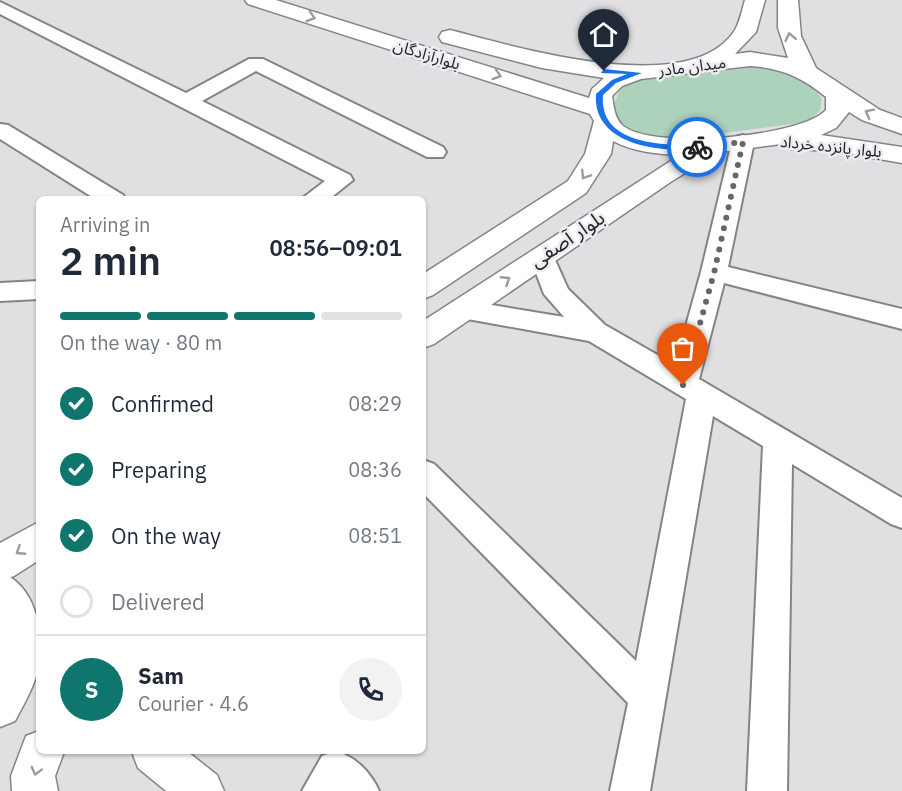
<!DOCTYPE html>
<html lang="en">
<head>
<meta charset="utf-8">
<style>
  :root { --surface:#fff; --page:#f2f2f3; --text:#1f2937; --muted:#747a83; --line:#e0e1e3; --accent:#0f766e }
  body { margin:0; font-family:"IBM Plex Sans","Noto Sans Arabic",sans-serif; background:var(--page); color:var(--text); height:100vh; display:flex; flex-direction:column; font-size:22px; white-space:nowrap }
  * { box-sizing:border-box; margin:0 }
  p { font-size:20px; color:var(--muted) }
  .icon { flex:none; width:33px; height:33px; fill:none; stroke:currentColor; stroke-width:2; stroke-linecap:round; stroke-linejoin:round }
  .map { position:relative; flex:1; overflow:hidden }
  .details { position:absolute; left:36px; top:196px; width:390px; height:558px; display:flex; flex-direction:column; background:var(--surface); border-radius:9px; box-shadow:0 2px 4px #0004 }
  .details>* { flex:none }
  .pin { position:absolute; display:grid; place-items:center; width:51px; height:51px; color:#fff; margin:-62px -26px; border-radius:50% 50% 50% 0; rotate:-45deg; box-shadow:0 0 6px #0007 }
  .pin .icon { rotate:45deg }
  .courier { position:absolute; display:grid; place-items:center; width:60px; height:60px; margin:-30px; border:4px solid #1a73e8; border-radius:50%; background:#fff; color:#222; box-shadow:0 2px 8px #0007 }
  .summary em { font-style:normal; font-weight:600 }
  .summary div { display:flex; flex-direction:column-reverse }
  .summary { display:flex; align-items:center; justify-content:space-between; height:102px; padding:0 24px }
  h1 { font-size:39px; font-weight:600; line-height:45px }
  .bar { display:grid; grid-template-columns:repeat(4,1fr); gap:9px 6px; align-content:center; height:72px; padding:0 24px }
  .bar i { height:8px; border-radius:4px; background:var(--line) }
  .bar .current { background:var(--accent) }
  .bar p { grid-column:span 4 }
  .line { display:flex; align-items:center; gap:15px; padding:0 24px; border-top:2px solid var(--line) }
  .line div { flex:1 }
  .round { display:grid; place-items:center; flex:none; width:63px; height:63px; border-radius:32px; background:var(--page) }
  ol { padding:0 24px; list-style:none }
  li { display:flex; align-items:center; gap:18px; height:66px }
  li p { margin-inline-start:auto }
  li .icon { padding:6px; border-radius:50%; background:var(--accent); color:#fff; stroke-width:4 }
  li:last-child { color:var(--muted) }
  li i { width:33px; height:33px; border:3px solid var(--line); border-radius:50% }
  .map>svg:first-child { display:block }
</style>
</head>
<body>
<div class="map">
<svg width="902" height="791" viewBox="0 0 902 791">
  <rect width="100%" height="100%" fill="#e0e0e3"/>
  <path fill="#add2bc" d="M766,66C789,72 809,78 822,99L820,111L807,122L663,141L635,133L618,120L614,105L620,89L633,81Z"/>
  <g fill="none" stroke-linecap="round" stroke-linejoin="round">
    <defs>
      <g id="street">
        <polygon points="0,2 186,93 249,59 263,59 443,147 446,152 443,157 427,157 256,71 202,101 350,175 353,180 328,200 300,200 325,181 0,14"/>
        <polygon points="0,124 8,125 123,195 126,200 97,200 0,139"/>
        <polygon points="743,135 751,137 754,142 728,267 902,309 902,329 724,283 699,379 902,498 902,528 891,524 792,464 787,791 747,791 763,446 713,416 650,791 610,791 628,703 423,493 423,460 434,464 636,661 686,399 589,341 462,318 453,316 449,309 453,302 462,300 564,317 544,294 530,257 533,251 542,248 551,251 568,289 605,325 675,365 701,272 732,142 735,137"/>
        <polygon points="39,281 39,299 0,301 0,283"/>
        <path d="M334,752C354,754 371,773 379,791H302L322,756Z"/>
      </g>
      <g id="secondary">
        <path d="M245,0H276L589,98L592,89L604,78L542,68L442,42L439,37L442,32L450,30C514,46 690,101 735,30C740,21 742,10 745,0H765L756,32L735,54L750,52L788,58L778,28V0H798L801,36L816,68L880,110L902,118V134L862,120L849,112L836,128L821,135L902,147V163L833,151L791,149L781,144L720,152L672,181L434,344L423,348V321L680,155C657,154 634,152 613,141L611,154L586,193L433,295L423,299V274L568,181L585,154L594,121L590,114L248,4ZM750,66C781,68 802,77 826,97V110C802,137 650,151 622,125C614,117 614,106 612,96L622,86L641,79Z"/>
        <polygon points="39,522 39,560 14,576 0,581 0,543"/>
      </g>
      <g id="highway">
        <path d="M0,572C35,585 44,630 39,664C36,684 24,704 15,721L0,727Z"/>
        <polygon points="39,731 39,752 64,752 55,776 58,791 12,791 11,776 26,736"/>
        <polygon points="132,752 188,752 217,775 224,791 166,791 138,768"/>
      </g>
    </defs>
    <use href="#street" stroke="#848487" stroke-width="4"/>
    <use href="#secondary" stroke="#848487" stroke-width="3"/>
    <use href="#highway" stroke="#848487" stroke-width="3"/>
    <use href="#street" fill="#fff" fill-rule="evenodd"/>
    <use href="#secondary" fill="#fff" fill-rule="evenodd"/>
    <use href="#highway" fill="#fff" fill-rule="evenodd"/>
  </g>
  <defs><path id="oneway-chevron" d="M-2-3.5L2.5 0L-2 3.5" fill="none" stroke-width="1.6" stroke-linecap="round" stroke-linejoin="round" transform="scale(1.5)"/></defs>
  <g stroke="#9c9c9d">
    <use href="#oneway-chevron" transform="translate(311 17) rotate(17)"/>
    <use href="#oneway-chevron" transform="translate(790 37) rotate(-103)"/>
    <use href="#oneway-chevron" transform="translate(497 75) rotate(17)"/>
    <use href="#oneway-chevron" transform="translate(869 113) rotate(-153)"/>
    <use href="#oneway-chevron" transform="translate(585 175) rotate(123)"/>
    <use href="#oneway-chevron" transform="translate(506 280) rotate(-33)"/>
    <use href="#oneway-chevron" transform="translate(20 551) rotate(147)"/>
    <use href="#oneway-chevron" transform="translate(36 771) rotate(105)"/>
  </g>
  <path fill="#1a73e8" d="M604,69L642,73L616,83L603,95C599,145 662,145 697,145L700,148C662,154 592,145 596,94L612,80L627,74L601,73Z"/>
  <g fill="none" stroke-linecap="round" stroke-linejoin="round">
    <polyline stroke="#666668" stroke-width="6" stroke-dasharray="0 10.8" points="683,385 714,273 743,142 697,147"/>
  </g>
  <g text-anchor="middle" stroke-width="5" stroke-linejoin="round" paint-order="stroke">
    <g font-size="16" fill="#242426" stroke="#ededf1">
      <text transform="translate(427 54) rotate(17)" y="6">بلوارآزادگان</text>
      <text transform="translate(692 66) rotate(-7)" y="6">میدان مادر</text>
      <text transform="translate(831 146) rotate(6)" y="6">بلوار پانزده خرداد</text>
    </g>
    <g font-size="20" fill="#242426" stroke="#ededf1">
      <text transform="translate(567 239) rotate(-34)" y="7">بلوار آصفی</text>
    </g>
  </g>
</svg>
<div class="pin" style="left:683px;top:385px;background:#ea580c"><svg class="icon" aria-label="bag" viewBox="0 0 24 24"><path d="M5 8h14l-1 12H6zM9 8a3 3 0 0 1 6 0"/></svg></div>
<div class="pin" style="left:604px;top:71px;background:#1f2937"><svg class="icon" aria-label="home" viewBox="0 0 24 24"><path d="M3 11l9-7 9 7M6 9v11h12V9"/></svg></div>
<div class="courier" style="left:697px;top:147px"><svg class="icon" aria-label="bike" viewBox="0 0 24 24"><circle cx="6" cy="16" r="4"/><circle cx="18" cy="16" r="4"/><path d="M6 16l4-8h5l3 8M10 8l3 8H6M13 5h3"/></svg></div>
<section class="details">
<div class="summary"><div><h1>2 min</h1><p>Arriving in</p></div><em>08:56–09:01</em></div>
<div class="bar"><i class="current"></i><i class="current"></i><i class="current"></i><i></i><p>On the way · 80 m</p></div>
<ol>
<li><svg class="icon" aria-label="check" viewBox="0 0 24 24"><path d="M5 12l5 5 9-10"/></svg>Confirmed<p>08:29</p></li>
<li><svg class="icon" aria-label="check" viewBox="0 0 24 24"><path d="M5 12l5 5 9-10"/></svg>Preparing<p>08:36</p></li>
<li><svg class="icon" aria-label="check" viewBox="0 0 24 24"><path d="M5 12l5 5 9-10"/></svg>On the way<p>08:51</p></li>
<li><i></i>Delivered</li>
</ol>
<div class="line" style="height:108px"><b class="round" style="background:var(--accent);color:#fff">S</b><div><b>Sam</b><p>Courier · 4.6</p></div><a class="round"><svg class="icon" aria-label="phone" viewBox="0 0 24 24"><path d="M5 4h4l2 5-3 2q2 4 5 5l2-3 5 2v4C11 20 4 13 5 4z"/></svg></a></div>
</section>
</div>
</body>
</html>
